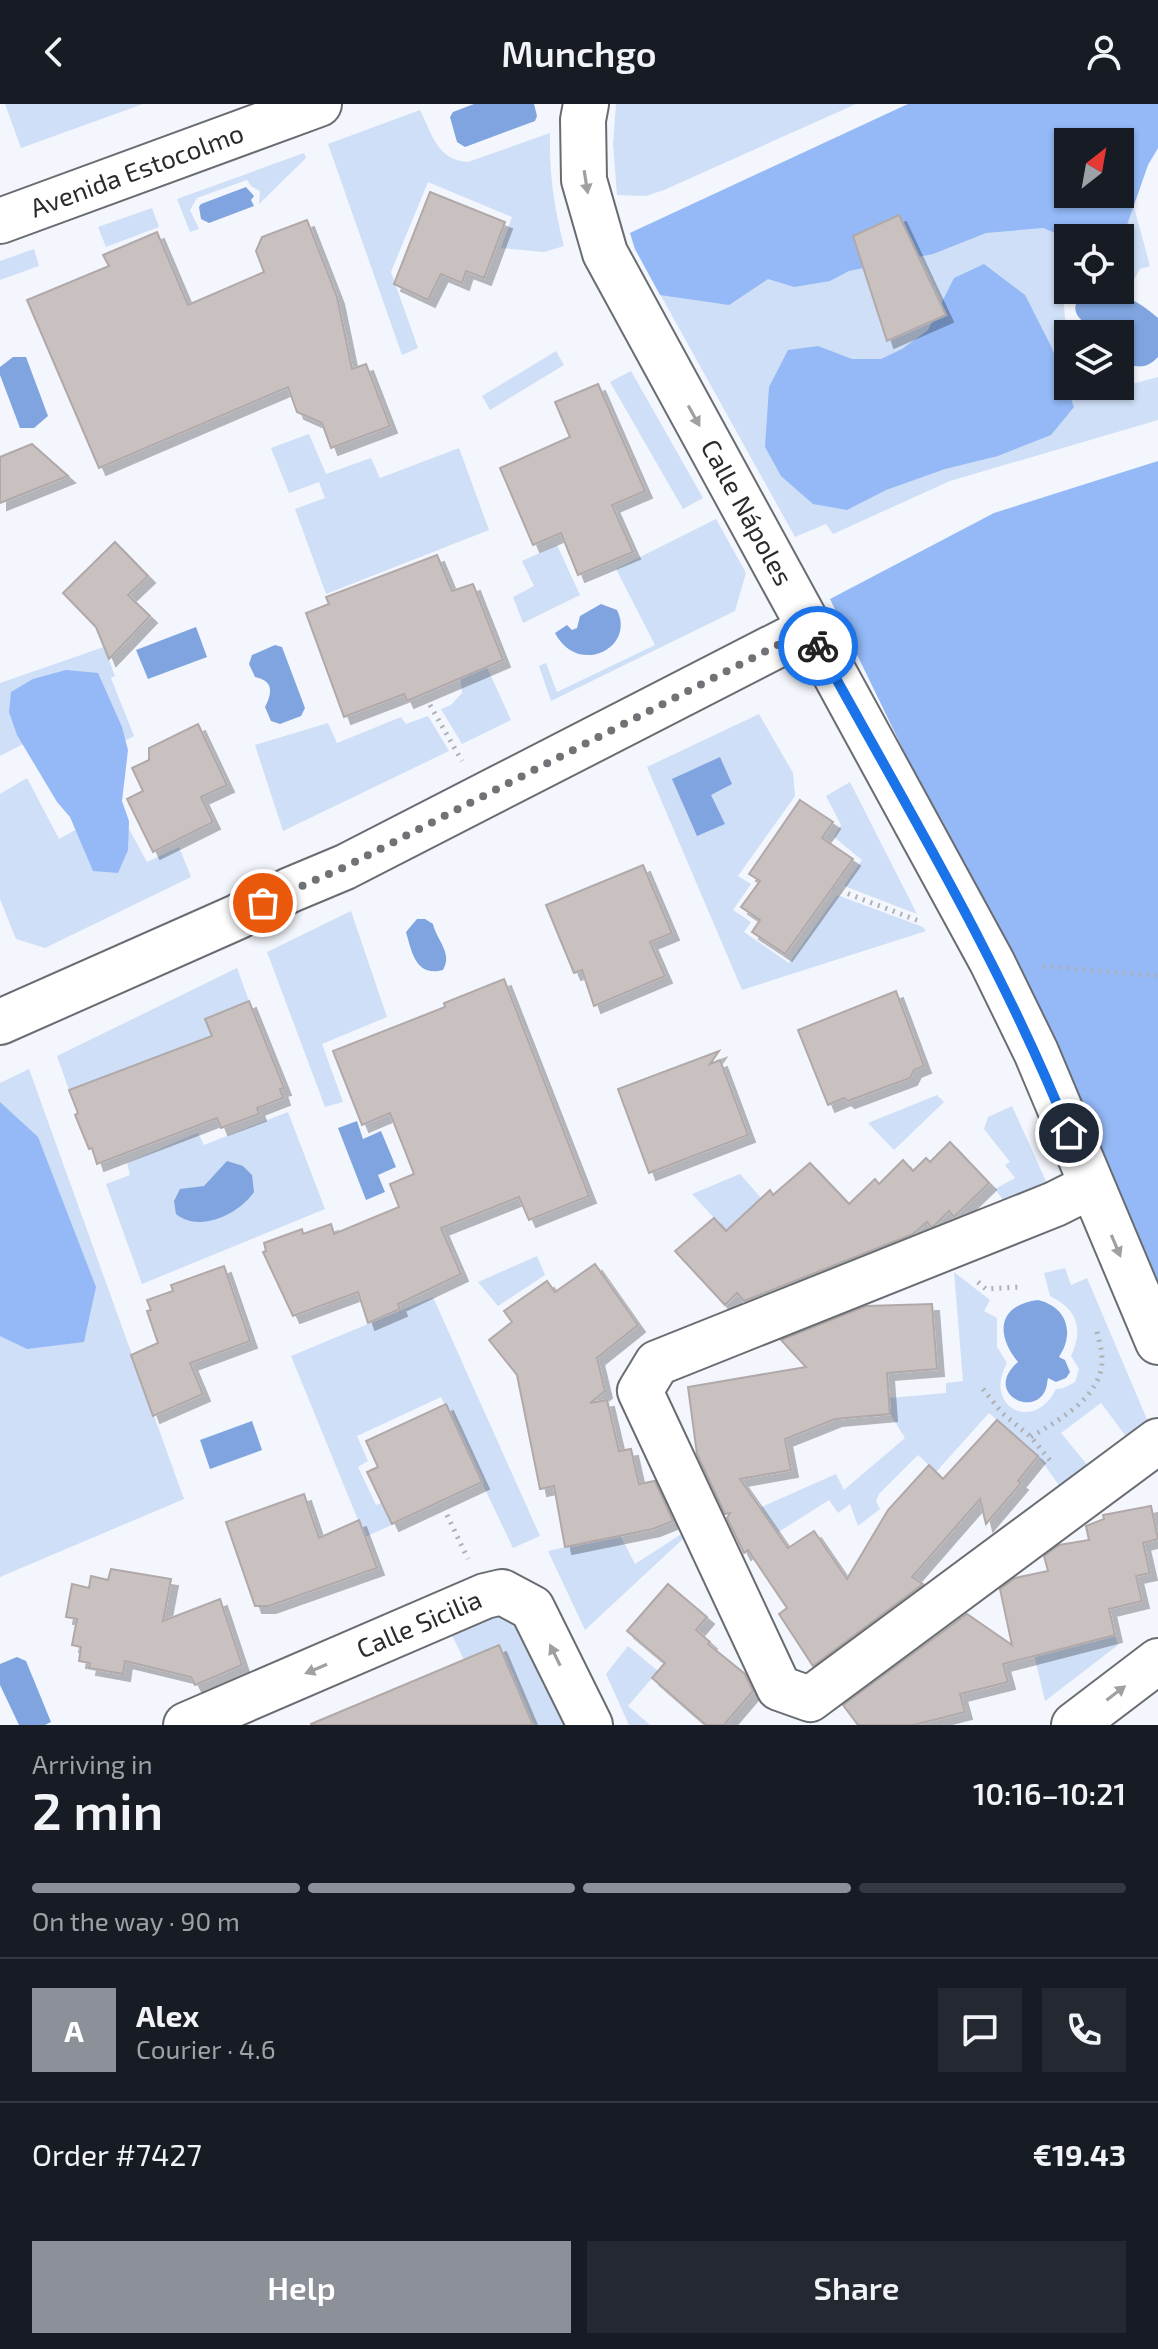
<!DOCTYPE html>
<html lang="en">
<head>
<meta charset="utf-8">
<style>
  :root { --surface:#171b24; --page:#242831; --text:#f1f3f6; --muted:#9ea1a6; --line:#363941; --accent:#8c9099 }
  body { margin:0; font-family:"Exo 2",sans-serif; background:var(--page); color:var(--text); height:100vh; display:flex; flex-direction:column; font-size:30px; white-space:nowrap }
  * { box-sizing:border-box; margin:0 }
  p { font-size:26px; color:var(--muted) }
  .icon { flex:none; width:44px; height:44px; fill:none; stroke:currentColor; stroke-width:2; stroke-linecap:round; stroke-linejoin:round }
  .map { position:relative; height:1621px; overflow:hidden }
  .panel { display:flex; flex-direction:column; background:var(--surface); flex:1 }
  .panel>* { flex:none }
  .needle { width:52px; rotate:31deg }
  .controls { position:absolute; left:1054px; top:24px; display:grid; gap:16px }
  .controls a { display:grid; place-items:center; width:80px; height:80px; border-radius:0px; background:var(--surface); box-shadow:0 2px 6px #0004; font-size:40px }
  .pin { position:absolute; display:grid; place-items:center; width:68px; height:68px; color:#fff; margin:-34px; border:4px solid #fff; border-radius:50%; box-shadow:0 2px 8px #0007 }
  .courier { position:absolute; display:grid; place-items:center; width:80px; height:80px; margin:-40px; border:6px solid #1a73e8; border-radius:50%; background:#fff; color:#222; box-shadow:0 2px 10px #0007 }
  .overview em { font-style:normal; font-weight:600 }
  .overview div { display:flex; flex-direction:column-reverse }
  .overview { display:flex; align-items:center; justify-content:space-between; height:136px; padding:0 32px }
  h1 { font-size:52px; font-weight:600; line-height:60px }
  .bar { display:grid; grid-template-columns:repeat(4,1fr); gap:12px 8px; align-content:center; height:96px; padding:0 32px }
  .bar i { height:10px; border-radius:6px; background:var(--line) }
  .bar .active { background:var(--accent) }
  .bar p { grid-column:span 4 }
  .line { display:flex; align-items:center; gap:20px; padding:0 32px; border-top:2px solid var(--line) }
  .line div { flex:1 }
  .round { display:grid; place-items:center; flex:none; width:84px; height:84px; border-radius:0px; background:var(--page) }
  .action { display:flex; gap:16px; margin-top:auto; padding:16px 32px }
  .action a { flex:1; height:92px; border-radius:0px; background:var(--accent); color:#fff; font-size:32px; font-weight:600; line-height:92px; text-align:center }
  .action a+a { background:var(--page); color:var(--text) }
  header { display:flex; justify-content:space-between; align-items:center; height:104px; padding:0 32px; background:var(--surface); font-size:36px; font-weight:600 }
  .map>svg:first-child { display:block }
</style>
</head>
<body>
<header><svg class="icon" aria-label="back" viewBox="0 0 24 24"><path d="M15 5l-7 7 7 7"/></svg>Munchgo<svg class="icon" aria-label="person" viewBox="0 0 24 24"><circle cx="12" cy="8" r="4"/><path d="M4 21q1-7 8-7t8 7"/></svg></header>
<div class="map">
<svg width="1158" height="1621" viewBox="0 0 1158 1621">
  <defs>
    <filter id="shadow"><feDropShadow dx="7" dy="7" stdDeviation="0" flood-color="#0004"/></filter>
  </defs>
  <rect width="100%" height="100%" fill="#f3f6fc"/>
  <g fill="#cfdff7">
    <polygon points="5,0 143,0 21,44"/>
    <polygon points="616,0 856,0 664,86 646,92 617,91 613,40"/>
    <polygon points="908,0 1158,0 1120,38 1068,38 1068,90 1120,90 1125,70 1150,162 1140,165 1129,184 1120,181 1120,134 1068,134 1068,186 1072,186 1064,200 1065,216 1076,229 1088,230 1068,230 1068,282 1120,282 1120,273 1132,280 1158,273 1158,316 950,377 833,430 826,420 795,433 635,145 630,129"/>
    <path d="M420,6C432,30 437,56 468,58L550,29C549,69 554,104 564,142L544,148L501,144L512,113L428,78L391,168L418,244L402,251L328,40Z"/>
    <polygon points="304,49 306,54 259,100 260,87 251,82 247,76 197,94 190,106 199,125 190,128 177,95"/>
    <polygon points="152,104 159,123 106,143 98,123"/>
    <polygon points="34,145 39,162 0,176 0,157"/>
    <polygon points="556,247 564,261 490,306 482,292"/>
    <polygon points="631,267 703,394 683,405 610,278"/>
    <polygon points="309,330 326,370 371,354 380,374 459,344 489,426 326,490 295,405 325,394 319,378 289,389 271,344"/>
    <polygon points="716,415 746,469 735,507 551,597 539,562 546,559 557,588 655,541 616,465"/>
    <polygon points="557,441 580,491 523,519 513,493 534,482 522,457"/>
    <polygon points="104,543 115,572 111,574 134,632 51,676 31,636 0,652 0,579"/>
    <polygon points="485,559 511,616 462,640 441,605 451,601 462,589 460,570"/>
    <polygon points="759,610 793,669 795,692 738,772 751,780 733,806 751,818 744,828 789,859 837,791 923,823 926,827 742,886 647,663"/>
    <polygon points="428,612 449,647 283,727 255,641 328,619 337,639 401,613 406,620"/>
    <polygon points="27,674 59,735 117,703 147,758 179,743 191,773 45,844 16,835 0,795 0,690"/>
    <polygon points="850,678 917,810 844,782 862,756 834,733 841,721 826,692"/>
    <polygon points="351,807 387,913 322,940 343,998 325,1003 267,848"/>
    <polygon points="237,864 249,897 205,915 217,942 175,1013 153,954 107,971 108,973 69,986 57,952"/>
    <polygon points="29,965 184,1395 0,1473 0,979"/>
    <polygon points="937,991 944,998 894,1046 868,1019"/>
    <polygon points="1012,1002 1049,1084 1007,1101 995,1085 1015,1074 1005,1061 1010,1058 984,1025 988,1013"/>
    <polygon points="288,1008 325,1105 142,1180 106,1080 130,1071 127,1059 192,1031 198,1029 204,1041"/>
    <polygon points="740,1070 761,1094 726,1127 692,1090"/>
    <polygon points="537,1152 545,1171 498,1202 478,1178"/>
    <path d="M1065,1164L1071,1181L1087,1174L1149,1320L1125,1331L1101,1299L1061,1329L1089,1363L1061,1384L1038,1352L989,1309L936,1368L918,1351L879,1390L876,1397L880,1405L858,1422L850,1400L838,1409L829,1396L777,1429L759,1404L836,1370L844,1386L905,1334L890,1310L889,1294L946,1289V1279L963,1277L954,1168L990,1196L984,1207L997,1214V1243L1007,1259C982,1304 1035,1329 1056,1285L1064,1284L1075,1278L1079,1265L1071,1252C1084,1225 1077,1205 1050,1192L1044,1169Z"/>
    <polygon points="433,1193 540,1432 513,1444 441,1293 357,1332 368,1357 358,1363 376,1401 386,1397 396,1419 365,1433 291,1252"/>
    <polygon points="683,1429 685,1433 585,1526 548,1447 620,1431 635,1460"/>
    <polygon points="493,1511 513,1511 569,1621 533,1621 499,1541 464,1556 451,1529"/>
    <polygon points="1053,1520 1059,1546 1115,1531 1118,1541 1045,1597 1028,1525"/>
    <polygon points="628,1542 658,1567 628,1602 650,1621 629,1621 606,1570"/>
  </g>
  <g fill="#94b9f6" fill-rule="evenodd">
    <path d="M908,0H1158V44L1148,61L1126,124L1109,134H1068L1043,124L986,129L933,150L849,167L830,177L794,183L768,175L729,201L660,191L635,145L630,129ZM1068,38H1120V90H1068Z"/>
    <polygon points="984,160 1025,191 1051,242 1074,303 1051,331 998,352 945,365 886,386 847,406 813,400 781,372 765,343 769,283 788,246 818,242 852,255 881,255 902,245 928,226 954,174"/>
    <polygon points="1158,357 1158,1198 1047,942 830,495 994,409"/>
    <polygon points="66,566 98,569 122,623 128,646 122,697 129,717 128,746 118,769 93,767 70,713 57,698 17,631 9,608 11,588 33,575"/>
    <polygon points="0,998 38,1033 96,1183 84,1238 27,1245 0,1232"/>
  </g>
  <g fill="#7fa4df">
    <polygon points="474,0 534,0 537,12 535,17 465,43 457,38 450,13 453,8"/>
    <polygon points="246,83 254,92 251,96 254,102 209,119 201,115 199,103 201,100"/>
    <path d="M1088,186C1117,186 1136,195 1158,214V253C1146,266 1133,265 1120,254V230C1097,230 1054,210 1088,186Z"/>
    <polygon points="13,253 26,253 48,312 34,324 20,324 0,271 0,263"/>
    <path d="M601,500L617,506C636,544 578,573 555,529L567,521L572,526L577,524L580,512Z"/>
    <polygon points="196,523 207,553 148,575 136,546"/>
    <path d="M275,541L282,543L305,604L301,612L280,620L271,617L265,603C273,587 273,577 255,573L249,560L252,551Z"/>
    <polygon points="720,653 732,680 711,691 725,720 697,732 672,675"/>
    <path d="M417,815H425L433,820C437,837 453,849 443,866C416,873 412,849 406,828Z"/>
    <polygon points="357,1017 363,1035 381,1027 396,1063 378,1071 385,1088 366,1096 338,1024"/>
    <path d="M227,1057L243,1062L252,1071L254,1088C238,1111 199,1129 176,1110L174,1097L180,1085L204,1082Z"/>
    <path d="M1038,1196C1067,1203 1075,1229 1059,1253L1065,1256L1070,1268L1066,1274L1056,1278L1048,1274C1047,1278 1047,1283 1045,1287C1032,1314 983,1288 1018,1258C995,1230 998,1201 1038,1196Z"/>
    <polygon points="252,1317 262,1346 210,1365 200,1336"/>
    <polygon points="17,1553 26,1557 51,1618 45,1621 19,1621 0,1581 0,1560"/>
  </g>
  <g fill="#c9c1c0" stroke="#b1a9a9" stroke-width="2" filter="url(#shadow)">
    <polygon points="430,88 505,118 484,174 466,167 462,179 441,170 428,196 394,180"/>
    <polygon points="899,111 946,211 887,237 853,132"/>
    <polygon points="307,116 337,193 352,265 366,260 390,322 331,344 322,319 297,308 288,283 99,364 27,196 109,162 103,151 157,128 188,201 264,168 256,147 262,133"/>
    <polygon points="598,280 645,387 612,401 633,448 578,471 561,429 533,441 500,364 570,333 555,298"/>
    <polygon points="32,340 68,372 0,399 0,353"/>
    <polygon points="115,438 148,472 128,491 150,512 109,555 96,523 63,489"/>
    <polygon points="437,451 452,487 473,480 503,556 407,597 404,590 344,613 306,509 329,500 326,493"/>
    <polygon points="198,620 227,681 201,693 213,718 153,748 127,695 143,687 132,664 149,656 149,644"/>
    <polygon points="800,696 833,718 822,734 853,755 785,850 752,828 760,816 741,803 760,777 749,770"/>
    <polygon points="643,761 672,829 650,838 665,872 594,902 582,866 574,869 546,801"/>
    <polygon points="504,875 589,1092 529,1116 519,1093 441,1124 461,1170 398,1200 400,1205 368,1219 358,1188 293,1212 263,1148 266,1147 264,1139 302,1125 303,1130 331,1120 334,1130 399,1103 390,1080 414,1070 390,1009 362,1021 333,947 445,903 444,899"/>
    <polygon points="896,887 924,962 914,966 910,974 848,997 844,994 828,1001 798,926"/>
    <polygon points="249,897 284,984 280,985 283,994 257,1004 259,1010 221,1024 217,1014 97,1060 92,1044 89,1045 75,1011 78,1009 69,986 212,932 205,915"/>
    <polygon points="719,947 710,960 720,956 748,1031 649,1069 618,985"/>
    <polygon points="950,1038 989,1079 954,1113 949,1107 935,1121 931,1123 927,1118 913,1130 744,1197 737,1189 725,1201 675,1147 714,1114 726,1127 770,1086 773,1091 810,1059 849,1100 875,1075 879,1080 903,1056 913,1067 926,1054 930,1058"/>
    <polygon points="595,1160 638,1221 597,1254 605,1287 590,1299 607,1296 619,1347 631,1345 639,1380 655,1377 673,1417 653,1425 565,1443 554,1382 540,1385 517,1271 489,1236 512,1218 504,1207 547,1177 555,1188"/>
    <polygon points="224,1162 250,1237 190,1259 203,1290 153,1312 131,1251 158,1239 147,1207 151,1206 147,1196 173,1187 171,1181"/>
    <polygon points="932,1200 937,1265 887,1269 890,1310 835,1315 785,1335 791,1366 740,1375 788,1444 814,1427 847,1475 888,1406 929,1361 943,1375 997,1316 1038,1352 1018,1377 1021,1379 986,1420 980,1395 912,1473 923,1480 813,1562 779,1510 787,1504 748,1446 744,1449 727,1414 730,1409 725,1410 697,1350 688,1283 806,1263 781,1236 866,1202"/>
    <polygon points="446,1300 482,1378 392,1420 367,1368 378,1363 366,1337"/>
    <polygon points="304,1390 319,1434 359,1416 377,1464 269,1502 255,1502 226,1418"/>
    <polygon points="1151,1402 1158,1435 1143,1439 1150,1469 1136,1472 1142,1497 1109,1505 1115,1531 1003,1560 1008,1578 960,1590 965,1608 914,1621 858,1621 843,1601 967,1510 1012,1541 1000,1485 1015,1474 1048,1467 1044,1452 1059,1441 1089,1436 1086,1422 1104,1415 1103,1411"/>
    <polygon points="111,1465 171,1475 163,1517 220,1495 242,1561 195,1581 191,1573 125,1557 123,1570 89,1564 90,1559 79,1557 81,1543 72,1541 77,1515 66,1513 72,1480 89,1484 91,1472 108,1476"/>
    <polygon points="668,1480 707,1513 696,1526 710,1538 708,1540 745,1570 753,1587 724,1621 706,1621 652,1574 665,1559 627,1527"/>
    <polygon points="499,1541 533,1621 311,1621 311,1620"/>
  </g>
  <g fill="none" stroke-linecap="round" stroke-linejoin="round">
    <defs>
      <g id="minor">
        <path id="s1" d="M586,0L583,16L584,76L605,149L992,858L1036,948L1158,1238"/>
        <path id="s2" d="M0,117L319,0"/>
        <polyline points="0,918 237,813 290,786 345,763 809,525"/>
        <polyline points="1091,1082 1055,1100 657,1259 640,1287 779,1584 810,1595 1158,1337"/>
        <path id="s3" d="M186,1621L485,1492L502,1488L532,1504L590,1621"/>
        <polyline points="1074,1621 1158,1557"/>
      </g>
    </defs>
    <use href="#minor" stroke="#696c71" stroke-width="48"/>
    <g stroke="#aeb0b5" stroke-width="5" stroke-dasharray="2 6" stroke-linecap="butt">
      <polyline points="430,601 462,657"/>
      <polyline points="833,784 919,817"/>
      <polyline points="1043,862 1158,872"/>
      <polyline points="978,1178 986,1185 1018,1183"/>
      <polyline points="983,1285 1002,1309 1031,1333 1053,1360"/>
      <path d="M1031,1333C1058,1316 1103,1293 1102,1255C1102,1245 1098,1234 1096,1224"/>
      <polyline points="447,1411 468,1455"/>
    </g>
    <use href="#minor" stroke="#fff" stroke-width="44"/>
  </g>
  <defs><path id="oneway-solid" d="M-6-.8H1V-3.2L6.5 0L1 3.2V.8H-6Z" transform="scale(2)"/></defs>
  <g fill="#9fa0a0">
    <use href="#oneway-solid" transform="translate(586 78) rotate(81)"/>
    <use href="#oneway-solid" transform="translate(694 312) rotate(61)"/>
    <use href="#oneway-solid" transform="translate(1116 1142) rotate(67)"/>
    <use href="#oneway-solid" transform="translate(555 1551) rotate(-116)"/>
    <use href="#oneway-solid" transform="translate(316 1565) rotate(157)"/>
    <use href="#oneway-solid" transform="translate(1116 1589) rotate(-37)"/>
  </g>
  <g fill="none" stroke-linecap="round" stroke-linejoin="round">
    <polyline stroke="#707275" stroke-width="8" stroke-dasharray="0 14.4" points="263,799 345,763 809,525 818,542"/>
    <path stroke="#1a73e8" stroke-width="10" d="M818,542C906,702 1001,859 1069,1029"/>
  </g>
  <g text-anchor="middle" stroke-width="8" stroke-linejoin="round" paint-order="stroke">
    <g font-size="26" fill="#2a2b2d" stroke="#fff">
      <text dy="9" stroke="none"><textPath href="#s2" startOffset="146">Avenida Estocolmo</textPath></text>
      <text dy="9" stroke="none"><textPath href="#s1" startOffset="448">Calle Nápoles</textPath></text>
      <text dy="9" stroke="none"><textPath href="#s3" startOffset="254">Calle Sicilia</textPath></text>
    </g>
  </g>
</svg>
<div class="controls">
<a><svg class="needle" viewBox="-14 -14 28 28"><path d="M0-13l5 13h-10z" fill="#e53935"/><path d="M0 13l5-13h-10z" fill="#9ea1a6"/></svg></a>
<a><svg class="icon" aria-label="locate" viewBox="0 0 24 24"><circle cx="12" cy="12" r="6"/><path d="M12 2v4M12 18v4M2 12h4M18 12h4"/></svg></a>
<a><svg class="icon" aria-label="layers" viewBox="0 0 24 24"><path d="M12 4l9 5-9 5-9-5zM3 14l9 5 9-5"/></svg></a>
</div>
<div class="pin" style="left:263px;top:799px;background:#ea580c"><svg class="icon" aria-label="bag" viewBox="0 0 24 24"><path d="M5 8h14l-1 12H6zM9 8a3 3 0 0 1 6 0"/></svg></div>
<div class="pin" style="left:1069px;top:1029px;background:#1f2937"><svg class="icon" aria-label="home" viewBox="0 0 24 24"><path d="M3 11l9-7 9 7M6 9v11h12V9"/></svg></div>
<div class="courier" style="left:818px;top:542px"><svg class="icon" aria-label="bike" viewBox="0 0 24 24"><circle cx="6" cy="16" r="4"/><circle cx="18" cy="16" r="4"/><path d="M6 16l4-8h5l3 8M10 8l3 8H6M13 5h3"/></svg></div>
</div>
<section class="panel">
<div class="overview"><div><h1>2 min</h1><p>Arriving in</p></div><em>10:16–10:21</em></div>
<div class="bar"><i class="active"></i><i class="active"></i><i class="active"></i><i></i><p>On the way · 90 m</p></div>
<div class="line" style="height:144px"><b class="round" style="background:var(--accent);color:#fff">A</b><div><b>Alex</b><p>Courier · 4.6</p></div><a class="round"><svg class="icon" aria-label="chat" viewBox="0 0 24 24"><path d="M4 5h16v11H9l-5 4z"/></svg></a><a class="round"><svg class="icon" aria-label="phone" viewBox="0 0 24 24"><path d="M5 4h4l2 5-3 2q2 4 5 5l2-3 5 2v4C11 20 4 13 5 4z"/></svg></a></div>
<div class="line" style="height:104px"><div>Order #7427</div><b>€19.43</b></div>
<div class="action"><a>Help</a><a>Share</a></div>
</section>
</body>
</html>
